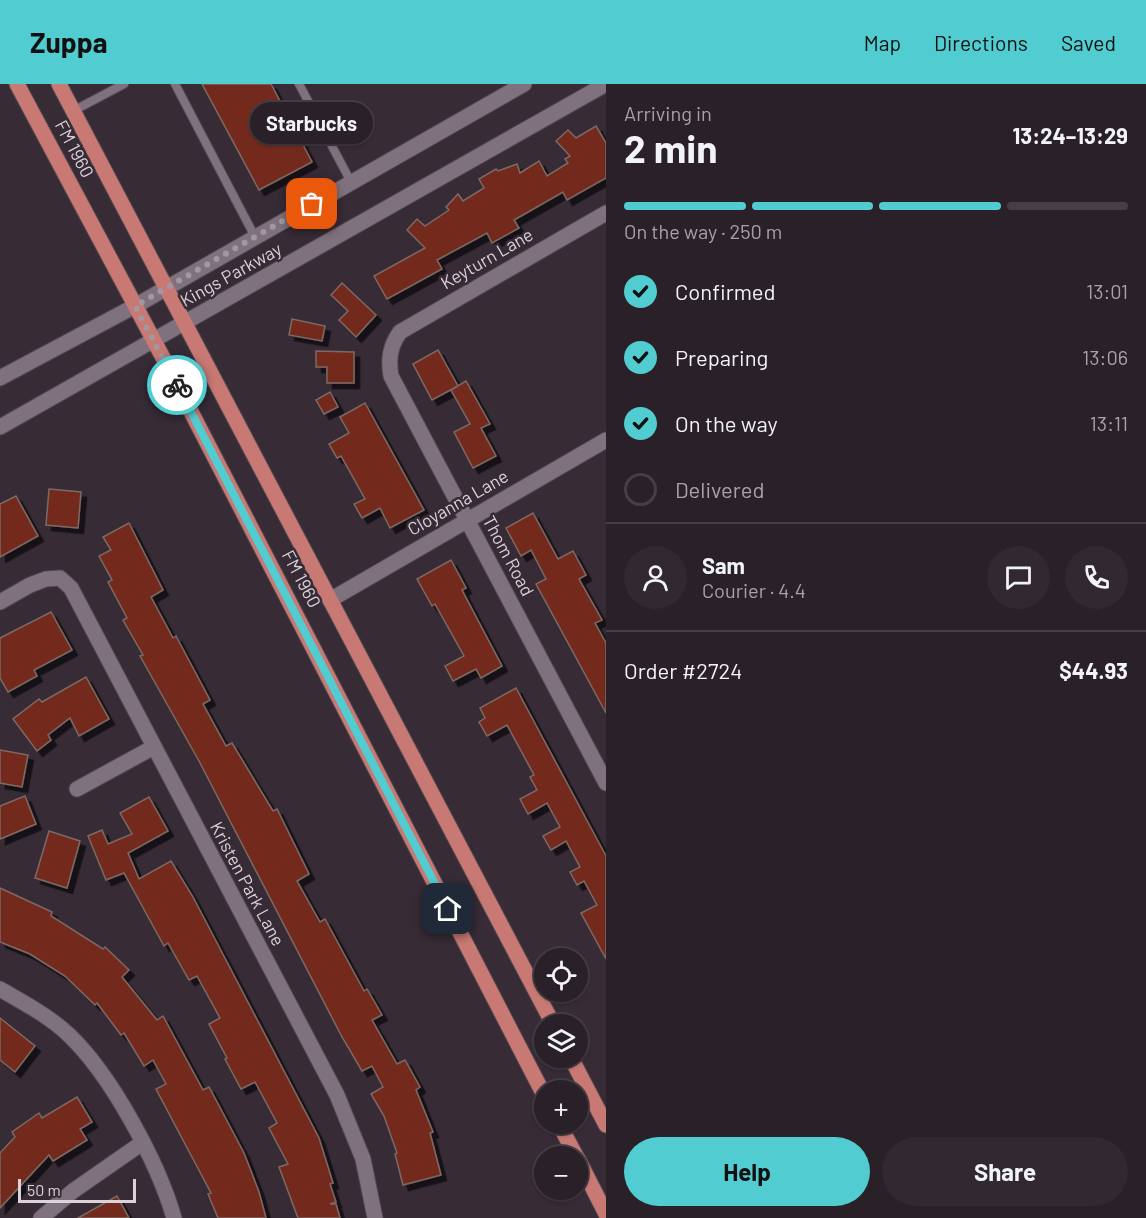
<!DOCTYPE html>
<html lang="en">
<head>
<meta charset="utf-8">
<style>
  :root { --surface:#292028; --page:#312830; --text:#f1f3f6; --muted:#a5a3a8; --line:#453e45; --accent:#51ccd1 }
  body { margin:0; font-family:Barlow,sans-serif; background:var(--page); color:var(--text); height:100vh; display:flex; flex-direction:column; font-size:22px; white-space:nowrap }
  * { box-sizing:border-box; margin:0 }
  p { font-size:20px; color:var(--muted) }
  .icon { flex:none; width:33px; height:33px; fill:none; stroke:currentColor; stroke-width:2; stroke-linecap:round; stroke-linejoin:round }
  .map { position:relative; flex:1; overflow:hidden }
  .details { display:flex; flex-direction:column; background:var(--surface); width:540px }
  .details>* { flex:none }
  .buttons { position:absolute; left:534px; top:864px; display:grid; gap:12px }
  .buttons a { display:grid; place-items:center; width:54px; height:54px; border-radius:50%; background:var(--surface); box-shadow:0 2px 4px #0004,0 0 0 2px var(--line); font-size:30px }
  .scale { position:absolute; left:18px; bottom:15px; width:118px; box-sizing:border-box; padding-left:6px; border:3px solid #dbd3da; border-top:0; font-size:16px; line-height:21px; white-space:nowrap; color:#dbd3da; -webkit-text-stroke:4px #372b36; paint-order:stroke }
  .pin { position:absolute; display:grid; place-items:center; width:51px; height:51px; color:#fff; margin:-26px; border-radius:12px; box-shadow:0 3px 9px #0006 }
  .courier { position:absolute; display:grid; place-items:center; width:60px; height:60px; margin:-30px; border:4px solid #51ccd1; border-radius:50%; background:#fff; color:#222; box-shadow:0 2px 8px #0007 }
  .bubble { position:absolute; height:42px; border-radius:21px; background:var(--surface); box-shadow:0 2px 4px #0004,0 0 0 2px var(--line); font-size:20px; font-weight:700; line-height:42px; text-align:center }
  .overview em { font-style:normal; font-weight:700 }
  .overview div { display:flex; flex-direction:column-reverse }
  .overview { display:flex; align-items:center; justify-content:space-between; height:102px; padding:0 18px }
  h1 { font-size:39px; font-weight:700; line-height:45px }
  .bar { display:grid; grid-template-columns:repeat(4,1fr); gap:9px 6px; align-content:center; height:72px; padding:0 18px }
  .bar i { height:8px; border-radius:4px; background:var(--line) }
  .bar .selected { background:var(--accent) }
  .bar p { grid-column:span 4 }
  .line { display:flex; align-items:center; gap:15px; padding:0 18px; border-top:2px solid var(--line) }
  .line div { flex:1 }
  .round { display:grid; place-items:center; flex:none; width:63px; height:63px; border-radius:32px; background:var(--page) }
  ol { padding:0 18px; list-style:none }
  li { display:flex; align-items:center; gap:18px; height:66px }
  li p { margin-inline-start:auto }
  li .icon { padding:6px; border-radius:50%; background:var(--accent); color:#111; stroke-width:4 }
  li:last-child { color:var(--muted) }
  li i { width:33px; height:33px; border:3px solid var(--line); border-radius:50% }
  .button { display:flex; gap:12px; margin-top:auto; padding:12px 18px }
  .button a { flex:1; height:69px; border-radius:36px; background:var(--accent); color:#111; font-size:24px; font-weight:700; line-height:69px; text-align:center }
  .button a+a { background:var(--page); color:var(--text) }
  header { display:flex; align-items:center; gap:36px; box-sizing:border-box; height:84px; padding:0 30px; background:var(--accent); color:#111 }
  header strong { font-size:28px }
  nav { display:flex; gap:33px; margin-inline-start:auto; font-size:21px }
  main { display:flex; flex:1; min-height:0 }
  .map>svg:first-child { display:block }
</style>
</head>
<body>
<header>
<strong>Zuppa</strong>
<nav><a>Map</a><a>Directions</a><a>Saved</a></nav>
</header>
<main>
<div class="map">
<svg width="606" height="1134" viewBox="0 0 606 1134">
  <defs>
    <filter id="shadow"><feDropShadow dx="5.5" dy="5.5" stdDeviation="0" flood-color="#0009"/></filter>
  </defs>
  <rect width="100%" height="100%" fill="#372b36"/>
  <g fill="#732a1a" stroke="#7c6965" stroke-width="1.5" filter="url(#shadow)">
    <polygon points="202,0 271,0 312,78 259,106"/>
    <polygon points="596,42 606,59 606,94 567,116 563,108 514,136 519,144 492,159 487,149 437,176 442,185 387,215 374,192 425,164 407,146 417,135 425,142 449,126 446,123 458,110 463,117 484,104 479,95 496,85 498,87 517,80 520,89 539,77 547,92 568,79 565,75 570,72 556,57 568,46 576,54"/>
    <polygon points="342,199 376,231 356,253 339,236 348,227 331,211"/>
    <polygon points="292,235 325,242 322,257 289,251"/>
    <polygon points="438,266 458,302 432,316 413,280"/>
    <polygon points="316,267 354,268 354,299 327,299 327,283 316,283"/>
    <polygon points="466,297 490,340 481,344 496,372 473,384 454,348 470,340 451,306"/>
    <polygon points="330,308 338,323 324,330 316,316"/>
    <polygon points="365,319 424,426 390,444 380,424 362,434 354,420 365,415 341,372 337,374 329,360 349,349 340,333"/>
    <polygon points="49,405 81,408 78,444 46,441"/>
    <polygon points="16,412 38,452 0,473 0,420"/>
    <polygon points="533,429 558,475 573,467 586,491 579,495 602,536 595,539 606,559 606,629 536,500 546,495 531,466 521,472 506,444"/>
    <polygon points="129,439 163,506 151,513 173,554 176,552 210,616 203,620 226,662 232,659 273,727 277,725 309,790 297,797 320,838 325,835 364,907 367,905 382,931 372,936 397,980 405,976 420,1003 416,1006 433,1048 430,1049 441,1091 403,1101 395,1070 397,1069 384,1032 371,1010 383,1003 372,982 362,987 342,953 199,677 140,572 143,571 123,536 127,534 108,498 112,496 99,472 111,466 103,453"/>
    <polygon points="451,476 466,504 462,506 502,582 481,594 476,585 453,597 445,582 464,572 435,520 432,522 417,495"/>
    <polygon points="51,528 72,566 34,586 37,592 8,608 0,594 0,554"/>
    <polygon points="86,593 109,635 79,652 70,634 48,651 51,656 37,667 13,635 39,615 42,618"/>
    <polygon points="516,604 606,772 606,875 581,829 597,821 584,797 577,801 570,788 580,783 566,757 551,766 543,752 560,743 547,719 528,730 520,715 537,706 530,693 534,691 507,641 487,652 479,638 485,634 480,624"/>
    <polygon points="0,666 28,671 22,703 0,699"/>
    <polygon points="25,712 36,740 0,755 0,722"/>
    <polygon points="149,713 168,747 128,769 139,795 171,777 193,813 319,1054 333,1099 330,1100 336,1118 330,1120 336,1120 340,1134 298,1134 279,1083 288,1080 269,1044 277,1039 255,998 241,1005 225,975 227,974 209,940 220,934 197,892 189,896 168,859 164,862 124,789 106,796 88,752 102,746 108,760 132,750 120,729"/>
    <polygon points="49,747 80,757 67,804 35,794"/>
    <polygon points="0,804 52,828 51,832 103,865 105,863 129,886 122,893 157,936 163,932 203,1006 209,1003 225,1033 244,1069 259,1108 266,1134 218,1134 208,1110 211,1109 156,1005 166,1000 153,976 144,982 124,949 121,951 97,919 95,921 65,892 30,870 0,858"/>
    <polygon points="0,934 35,962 15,988 0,976"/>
    <polygon points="77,1013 92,1038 80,1045 87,1056 53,1077 49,1071 0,1124 0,1069 15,1053 12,1048 39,1029 42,1034"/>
    <polygon points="117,1112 129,1134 78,1134"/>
  </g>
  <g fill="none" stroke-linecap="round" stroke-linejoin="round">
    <defs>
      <g id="service">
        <polyline points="175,0 255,153"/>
        <polyline points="299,0 351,98"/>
        <polyline points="73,27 124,0"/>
      </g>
      <g id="minor">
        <path d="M606,129L400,248C390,262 388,275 391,292L606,699"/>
        <polyline points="330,516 606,356"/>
        <polyline points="0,518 30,501 46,495 60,494 71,504 337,1011 363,1075 375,1134"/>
        <polyline points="77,705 152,664"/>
        <path d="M0,905C24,919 49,932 69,951C111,991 158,1078 174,1134"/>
        <polyline points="41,1134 73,1107 142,1059"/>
      </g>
      <g id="tertiary">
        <polyline points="0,294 135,222 524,0"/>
        <polyline points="0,343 606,0"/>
      </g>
      <g id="primary">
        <polyline points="17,0 169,285 544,1011"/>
        <polyline points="59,0 553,940"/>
        <polyline points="571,974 606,1041"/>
        <polyline points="559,1040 576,1072"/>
        <polyline points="578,1075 606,1130"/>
      </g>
    </defs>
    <use href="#service" stroke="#534952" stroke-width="10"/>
    <use href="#minor" stroke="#534952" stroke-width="17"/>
    <use href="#tertiary" stroke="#534952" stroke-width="17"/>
    <use href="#primary" stroke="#534952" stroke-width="17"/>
    <use href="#service" stroke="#80717e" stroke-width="8"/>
    <use href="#minor" stroke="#80717e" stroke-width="15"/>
    <use href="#tertiary" stroke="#80717e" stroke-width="15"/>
    <use href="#primary" stroke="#c97974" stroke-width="15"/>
  </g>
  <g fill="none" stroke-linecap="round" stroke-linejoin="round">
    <polyline stroke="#a298a1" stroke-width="6" stroke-dasharray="0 10.8" points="177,301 135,222 312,120"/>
    <polyline stroke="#51ccd1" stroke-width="8" points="177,301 448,825"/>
  </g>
  <g text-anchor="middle" stroke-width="5" stroke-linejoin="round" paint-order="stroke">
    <g font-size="18" fill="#dbd3da" stroke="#372b36">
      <text transform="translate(74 65) rotate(62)" y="6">FM 1960</text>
      <text transform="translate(487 175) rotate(-30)" y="6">Keyturn Lane</text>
      <text transform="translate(231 191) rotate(-29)" y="6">Kings Parkway</text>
      <text transform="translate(458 419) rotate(-30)" y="6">Cloyanna Lane</text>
      <text transform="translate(508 472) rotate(62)" y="6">Thom Road</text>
      <text transform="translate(301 495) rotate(62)" y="6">FM 1960</text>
      <text transform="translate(247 800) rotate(62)" y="6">Kristen Park Lane</text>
    </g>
  </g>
</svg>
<div class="buttons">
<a><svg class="icon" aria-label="locate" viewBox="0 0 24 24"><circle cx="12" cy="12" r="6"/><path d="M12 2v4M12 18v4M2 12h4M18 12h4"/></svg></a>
<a><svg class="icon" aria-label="layers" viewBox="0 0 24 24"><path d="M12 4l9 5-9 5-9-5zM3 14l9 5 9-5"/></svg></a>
<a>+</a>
<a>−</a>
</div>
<div class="scale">50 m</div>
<div class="pin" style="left:312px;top:120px;background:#ea580c"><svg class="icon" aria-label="bag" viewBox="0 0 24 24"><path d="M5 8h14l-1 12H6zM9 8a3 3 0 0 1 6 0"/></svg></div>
<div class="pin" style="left:448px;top:825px;background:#1f2937"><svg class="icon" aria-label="home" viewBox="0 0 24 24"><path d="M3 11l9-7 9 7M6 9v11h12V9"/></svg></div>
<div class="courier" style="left:177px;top:301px"><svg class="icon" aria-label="bike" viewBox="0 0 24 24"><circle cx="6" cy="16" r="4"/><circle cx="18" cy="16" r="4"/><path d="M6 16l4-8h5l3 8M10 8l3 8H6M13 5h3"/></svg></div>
<div class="bubble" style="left:250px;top:18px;width:123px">Starbucks</div>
</div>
<section class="details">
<div class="overview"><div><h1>2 min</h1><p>Arriving in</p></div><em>13:24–13:29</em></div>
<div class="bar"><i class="selected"></i><i class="selected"></i><i class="selected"></i><i></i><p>On the way · 250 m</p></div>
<ol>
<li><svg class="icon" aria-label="check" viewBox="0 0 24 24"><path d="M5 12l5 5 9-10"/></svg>Confirmed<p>13:01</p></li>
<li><svg class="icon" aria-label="check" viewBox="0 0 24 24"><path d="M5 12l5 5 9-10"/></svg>Preparing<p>13:06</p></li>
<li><svg class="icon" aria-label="check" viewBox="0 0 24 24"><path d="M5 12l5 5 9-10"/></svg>On the way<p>13:11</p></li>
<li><i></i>Delivered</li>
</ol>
<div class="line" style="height:108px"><a class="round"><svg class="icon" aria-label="person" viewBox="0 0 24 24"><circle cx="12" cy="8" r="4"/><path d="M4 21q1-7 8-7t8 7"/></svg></a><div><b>Sam</b><p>Courier · 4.4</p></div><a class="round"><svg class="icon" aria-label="chat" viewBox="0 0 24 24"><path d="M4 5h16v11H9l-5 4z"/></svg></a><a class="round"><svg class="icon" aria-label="phone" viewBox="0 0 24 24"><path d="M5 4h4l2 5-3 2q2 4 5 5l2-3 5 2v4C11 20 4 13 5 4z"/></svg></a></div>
<div class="line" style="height:78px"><div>Order #2724</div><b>$44.93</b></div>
<div class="button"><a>Help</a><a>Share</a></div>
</section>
</main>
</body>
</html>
